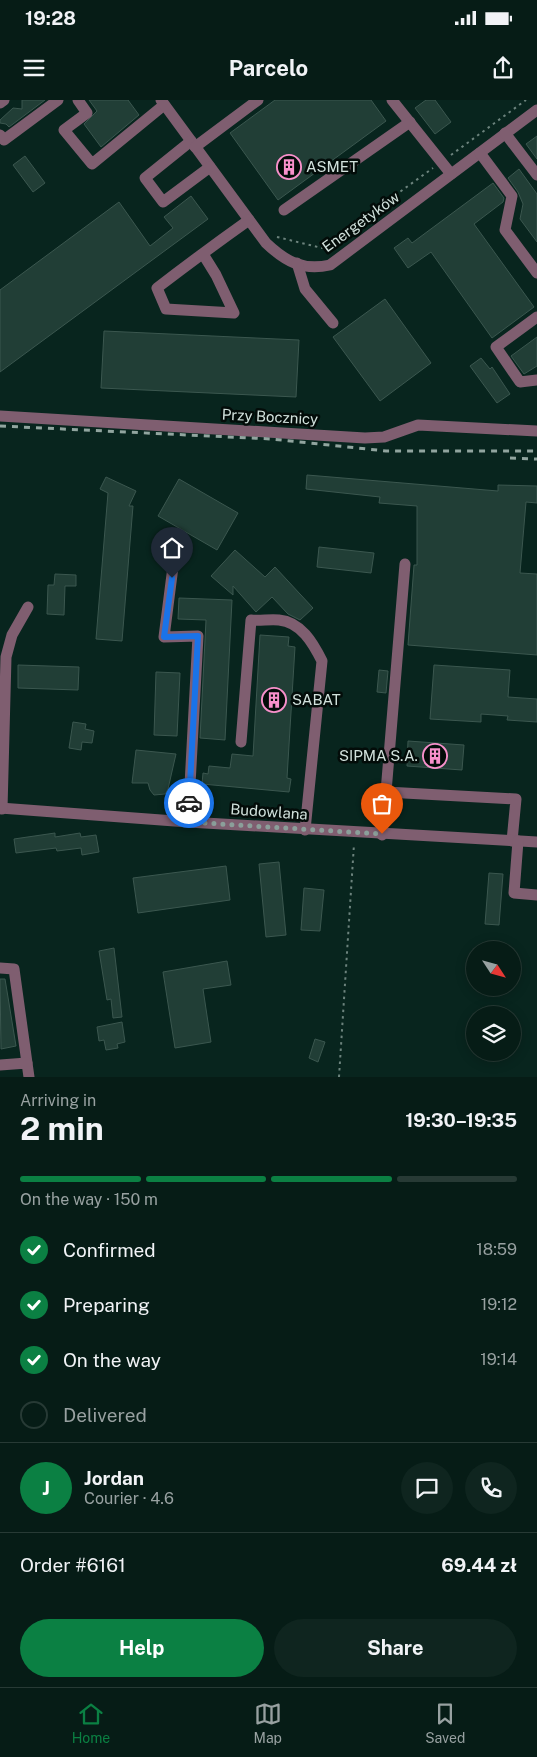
<!DOCTYPE html>
<html lang="en">
<head>
<meta charset="utf-8">
<style>
  :root { --surface:#061c16; --page:#0f251f; --text:#f1f3f6; --muted:#98a1a1; --line:#273a35; --accent:#0b8043 }
  body { margin:0; font-family:"Public Sans",sans-serif; background:var(--page); color:var(--text); height:100vh; display:flex; flex-direction:column; font-size:19px; white-space:nowrap }
  * { box-sizing:border-box; margin:0 }
  p { font-size:16px; color:var(--muted) }
  .icon { flex:none; width:28px; height:28px; fill:none; stroke:currentColor; stroke-width:2; stroke-linecap:round; stroke-linejoin:round }
  .map { position:relative; height:977px; overflow:hidden }
  .side { display:flex; flex-direction:column; background:var(--surface); flex:1 }
  .side>* { flex:none }
  .needle { width:32px; rotate:126deg }
  .fabs { position:absolute; left:466px; top:841px; display:grid; gap:10px }
  .fabs a { display:grid; place-items:center; width:55px; height:55px; border-radius:50%; background:var(--surface); box-shadow:0 2px 12px #0003,0 0 0 1px var(--line); font-size:25px }
  .pin { position:absolute; display:grid; place-items:center; width:42px; height:42px; color:#fff; margin:-51px -21px; border-radius:50% 50% 50% 0; rotate:-45deg; box-shadow:0 0 5px #0007 }
  .pin .icon { rotate:45deg }
  .courier { position:absolute; display:grid; place-items:center; width:50px; height:50px; margin:-25px; border:4px solid #1a73e8; border-radius:50%; background:#fff; color:#222; box-shadow:0 1px 6px #0007 }
  .summary em { font-style:normal; font-weight:700 }
  .summary div { display:flex; flex-direction:column-reverse }
  .summary { display:flex; align-items:center; justify-content:space-between; height:85px; padding:0 20px }
  h1 { font-size:32px; font-weight:700; line-height:38px }
  .bar { display:grid; grid-template-columns:repeat(4,1fr); gap:8px 5px; align-content:center; height:60px; padding:0 20px }
  .bar i { height:6px; border-radius:4px; background:var(--line) }
  .bar .on { background:var(--accent) }
  .bar p { grid-column:span 4 }
  .line { display:flex; align-items:center; gap:12px; padding:0 20px; border-top:1px solid var(--line) }
  .line div { flex:1 }
  .round { display:grid; place-items:center; flex:none; width:52px; height:52px; border-radius:26px; background:var(--page) }
  ol { padding:0 20px; list-style:none }
  li { display:flex; align-items:center; gap:15px; height:55px }
  li p { margin-inline-start:auto }
  li .icon { padding:5px; border-radius:50%; background:var(--accent); color:#fff; stroke-width:4 }
  li:last-child { color:var(--muted) }
  li i { width:28px; height:28px; border:2px solid var(--line); border-radius:50% }
  .action { display:flex; gap:10px; margin-top:auto; padding:10px 20px }
  .action a { flex:1; height:58px; border-radius:30px; background:var(--accent); color:#fff; font-size:20px; font-weight:700; line-height:58px; text-align:center }
  .action a+a { background:var(--page); color:var(--text) }
  .status { display:flex; justify-content:space-between; align-items:center; height:35px; padding:0 25px; background:var(--surface); direction:ltr }
  .status svg { height:14px; fill:currentColor }
  header { display:flex; justify-content:space-between; align-items:center; height:65px; padding:0 20px; background:var(--surface); font-size:22px; font-weight:700 }
  .tab-bar { display:flex; justify-content:space-around; align-items:center; height:70px; border-top:1px solid var(--line); background:var(--surface); font-size:14px; color:var(--muted) }
  .tab-bar a { display:grid; justify-items:center; gap:2px }
  .tab-bar .on { color:var(--accent) }
  .map>svg:first-child { display:block }
</style>
</head>
<body>
<div class="status"><b>19:28</b><svg viewBox="0 0 49 12"><path d="M0 12V9h3v3zM5 12V6h3v6zM10 12V3h3v9zM15 12V0h3v12zM26 1h20v11H26zM47 4h2v5h-2z"/></svg></div>
<header><svg class="icon" aria-label="menu" viewBox="0 0 24 24"><path d="M4 6h16M4 12h16M4 18h16"/></svg>Parcelo<svg class="icon" aria-label="share" viewBox="0 0 24 24"><path d="M12 15V3M7 8l5-5 5 5M5 13v7h14v-7"/></svg></header>
<div class="map">
<svg width="537" height="977" viewBox="0 0 537 977">
  <rect width="100%" height="100%" fill="#08251e"/>
  <g fill="#213e36" stroke="#3b574f">
    <polygon points="22,0 45,0 9,27 6,24 0,23 0,20 13,8 22,9"/>
    <polygon points="89,0 128,0 139,15 101,47 84,24 97,11"/>
    <polygon points="275,0 371,0 386,21 278,100 230,33"/>
    <polygon points="426,0 435,0 451,22 435,34 415,8"/>
    <polygon points="537,36 537,59 526,44"/>
    <polygon points="25,56 45,83 33,92 13,65"/>
    <polygon points="519,69 537,94 537,142 520,119 523,104 518,92 508,78"/>
    <polygon points="493,83 504,98 503,102 474,124 534,207 492,238 431,152 408,168 394,148 408,138 412,143"/>
    <polygon points="191,96 208,119 0,272 0,190 119,102 150,146 173,128 164,117"/>
    <polygon points="385,199 431,263 380,301 333,237"/>
    <polygon points="104,231 299,240 296,297 101,288"/>
    <polygon points="537,237 537,266 524,274 511,256"/>
    <polygon points="481,258 490,269 492,267 510,294 497,303 470,266"/>
    <polygon points="307,375 498,391 498,385 537,386 537,403 526,402 520,473 537,474 537,555 408,545 414,465 417,465 417,406 379,403 380,397 306,389"/>
    <polygon points="106,377 136,391 129,406 133,406 122,541 96,539 108,393 100,389"/>
    <polygon points="179,379 238,413 217,450 158,416"/>
    <polygon points="319,447 374,453 371,473 317,467"/>
    <polygon points="235,450 265,477 275,467 313,508 300,520 288,514 272,497 256,512 233,486 233,495 211,476"/>
    <polygon points="55,474 76,475 76,486 65,486 64,515 47,514 48,485 54,485"/>
    <polygon points="179,498 232,500 225,640 200,638 206,520 178,519"/>
    <polygon points="260,535 289,537 288,546 295,547 287,678 291,679 289,692 202,684 203,673 208,674 209,666 230,668 232,654 253,656"/>
    <polygon points="18,565 79,567 78,590 18,588"/>
    <polygon points="434,565 510,570 508,597 537,599 537,622 507,620 508,616 481,614 481,622 430,619"/>
    <polygon points="379,570 388,571 386,593 377,592"/>
    <polygon points="156,572 180,573 177,636 154,635"/>
    <polygon points="73,622 86,624 85,629 94,631 92,643 82,642 81,650 69,648"/>
    <polygon points="408,641 464,645 462,670 407,666"/>
    <polygon points="136,650 176,654 168,689 165,694 154,695 150,690 148,683 132,683"/>
    <polygon points="55,733 55,737 80,733 81,737 96,735 99,752 82,755 81,748 57,751 56,748 16,753 14,739"/>
    <polygon points="279,762 286,835 266,837 259,764"/>
    <polygon points="226,766 230,800 138,813 133,778"/>
    <polygon points="489,773 503,774 499,825 485,824"/>
    <polygon points="304,788 324,790 320,831 301,830"/>
    <polygon points="114,848 122,917 113,918 111,899 107,900 99,851"/>
    <polygon points="227,861 231,885 203,889 211,942 175,948 163,872"/>
    <polygon points="0,879 5,879 16,946 1,949"/>
    <polygon points="122,922 125,942 117,944 118,948 106,950 104,940 99,941 97,927"/>
    <polygon points="315,939 325,942 318,962 309,958"/>
  </g>
  <g fill="none" stroke-linecap="round" stroke-linejoin="round">
    <g stroke="#6c837d" stroke-width="2" stroke-dasharray="2.5 4" stroke-linecap="butt">
      <polyline points="451,55 526,0"/>
      <polyline points="277,137 322,148 433,68"/>
      <polyline points="339,977 354,744"/>
    </g>
    <g stroke="#7f5e70" stroke-width="11">
      <polyline points="78,0 87,13 64,30 92,64 164,5"/>
      <path d="M161,0L266,143C286,162 303,171 330,165L537,10"/>
      <polyline points="392,0 451,74"/>
      <polyline points="0,3 4,0"/>
      <polyline points="505,33 537,75"/>
      <polyline points="0,35 4,40 58,0"/>
      <polyline points="191,41 145,78 163,102 210,67"/>
      <polyline points="195,47 258,0"/>
      <polyline points="480,53 512,96 505,130 537,173"/>
      <polyline points="284,110 410,22"/>
      <path d="M203,154L216,175L234,213L166,209L157,188C187,165 218,142 249,120"/>
      <polyline points="297,163 305,189 333,223"/>
      <polyline points="537,217 496,247 520,282 537,280"/>
      <polyline points="0,316 365,338 384,337 418,325 537,331"/>
      <polyline points="174,459 164,537 198,536 188,722"/>
      <polyline points="405,464 386,692 516,699 512,741"/>
      <path d="M241,642L251,520C260,521 270,519 279,520C301,522 313,543 322,561L305,730"/>
      <polyline points="0,708 188,722 537,742"/>
      <polyline points="2,709 6,557 12,535 28,507"/>
      <polyline points="382,735 386,692"/>
      <polyline points="518,741 514,793 537,795"/>
      <polyline points="0,868 14,869 27,963"/>
      <polyline points="0,965 27,963 29,977"/>
    </g>
    <g stroke="#91a59f" stroke-width="3" stroke-dasharray="6 6" stroke-linecap="butt">
      <polyline points="0,326 272,339 386,351 537,351"/>
      <polyline points="510,358 537,359"/>
    </g>
  </g>
  <g fill="none" stroke-linecap="round" stroke-linejoin="round">
    <polyline stroke="#8b9f9a" stroke-width="5" stroke-dasharray="0 9" points="189,703 188,722 382,734"/>
    <polyline stroke="#1a73e8" stroke-width="6" points="172,478 164,537 198,536 189,703"/>
  </g>
  <defs>
    <symbol id="building-ring" viewBox="-11 -11 22 22"><circle r="9.5" fill="#030c09" stroke="#f890cb" stroke-width="1.5"/><path d="M-4-6H4V6H1V3H-1V6H-4ZM-2.5-4.3h1.7v1.8h-1.7ZM.8-4.3h1.7v1.8H.8ZM-2.5-1h1.7V.8h-1.7ZM.8-1h1.7V.8H.8Z" fill="#f890cb"/></symbol>
  </defs>
  <g fill-rule="evenodd">
    <use href="#building-ring" x="275" y="53" width="28" height="28"/>
    <use href="#building-ring" x="260" y="586" width="28" height="28"/>
    <use href="#building-ring" x="421" y="642" width="28" height="28"/>
  </g>
  <g text-anchor="middle" stroke-width="5" stroke-linejoin="round" paint-order="stroke">
    <g font-size="15" fill="#d1e1dc" stroke="#030c09" text-anchor="start">
      <text x="306" y="72">ASMET</text>
      <text x="292" y="605">SABAT</text>
      <text x="418" y="661" text-anchor="end">SIPMA S.A.</text>
    </g>
    <g font-size="15" fill="#d1e1dc" stroke="#030c09">
      <text transform="translate(361 122) rotate(-36)" y="5">Energetyków</text>
      <text transform="translate(270 317) rotate(3)" y="5">Przy Bocznicy</text>
      <text transform="translate(269 712) rotate(4)" y="5">Budowlana</text>
    </g>
  </g>
</svg>
<div class="fabs">
<a><svg class="needle" viewBox="-14 -14 28 28"><path d="M0-13l5 13h-10z" fill="#e53935"/><path d="M0 13l5-13h-10z" fill="#98a1a1"/></svg></a>
<a><svg class="icon" aria-label="layers" viewBox="0 0 24 24"><path d="M12 4l9 5-9 5-9-5zM3 14l9 5 9-5"/></svg></a>
</div>
<div class="pin" style="left:382px;top:734px;background:#ea580c"><svg class="icon" aria-label="bag" viewBox="0 0 24 24"><path d="M5 8h14l-1 12H6zM9 8a3 3 0 0 1 6 0"/></svg></div>
<div class="pin" style="left:172px;top:478px;background:#1f2937"><svg class="icon" aria-label="home" viewBox="0 0 24 24"><path d="M3 11l9-7 9 7M6 9v11h12V9"/></svg></div>
<div class="courier" style="left:189px;top:703px"><svg class="icon" aria-label="car" viewBox="0 0 24 24"><path d="M5 17H2v-5l4-1 3-4h7l3 4 3 1v5h-3M9 17h6M6 11h13"/><circle cx="7" cy="17" r="2"/><circle cx="17" cy="17" r="2"/></svg></div>
</div>
<section class="side">
<div class="summary"><div><h1>2 min</h1><p>Arriving in</p></div><em>19:30–19:35</em></div>
<div class="bar"><i class="on"></i><i class="on"></i><i class="on"></i><i></i><p>On the way · 150 m</p></div>
<ol>
<li><svg class="icon" aria-label="check" viewBox="0 0 24 24"><path d="M5 12l5 5 9-10"/></svg>Confirmed<p>18:59</p></li>
<li><svg class="icon" aria-label="check" viewBox="0 0 24 24"><path d="M5 12l5 5 9-10"/></svg>Preparing<p>19:12</p></li>
<li><svg class="icon" aria-label="check" viewBox="0 0 24 24"><path d="M5 12l5 5 9-10"/></svg>On the way<p>19:14</p></li>
<li><i></i>Delivered</li>
</ol>
<div class="line" style="height:90px"><b class="round" style="background:var(--accent);color:#fff">J</b><div><b>Jordan</b><p>Courier · 4.6</p></div><a class="round"><svg class="icon" aria-label="chat" viewBox="0 0 24 24"><path d="M4 5h16v11H9l-5 4z"/></svg></a><a class="round"><svg class="icon" aria-label="phone" viewBox="0 0 24 24"><path d="M5 4h4l2 5-3 2q2 4 5 5l2-3 5 2v4C11 20 4 13 5 4z"/></svg></a></div>
<div class="line" style="height:65px"><div>Order #6161</div><b>69.44 zł</b></div>
<div class="action"><a>Help</a><a>Share</a></div>
</section>
<nav class="tab-bar">
<a class="on"><svg class="icon" aria-label="home" viewBox="0 0 24 24"><path d="M3 11l9-7 9 7M6 9v11h12V9"/></svg>Home</a>
<a><svg class="icon" aria-label="map" viewBox="0 0 24 24"><path d="M3 6l6-2 6 2 6-2v14l-6 2-6-2-6 2zM9 4v14M15 6v14"/></svg>Map</a>
<a><svg class="icon" aria-label="saved" viewBox="0 0 24 24"><path d="M7 4h10v16l-5-4-5 4z"/></svg>Saved</a>
</nav>
</body>
</html>
